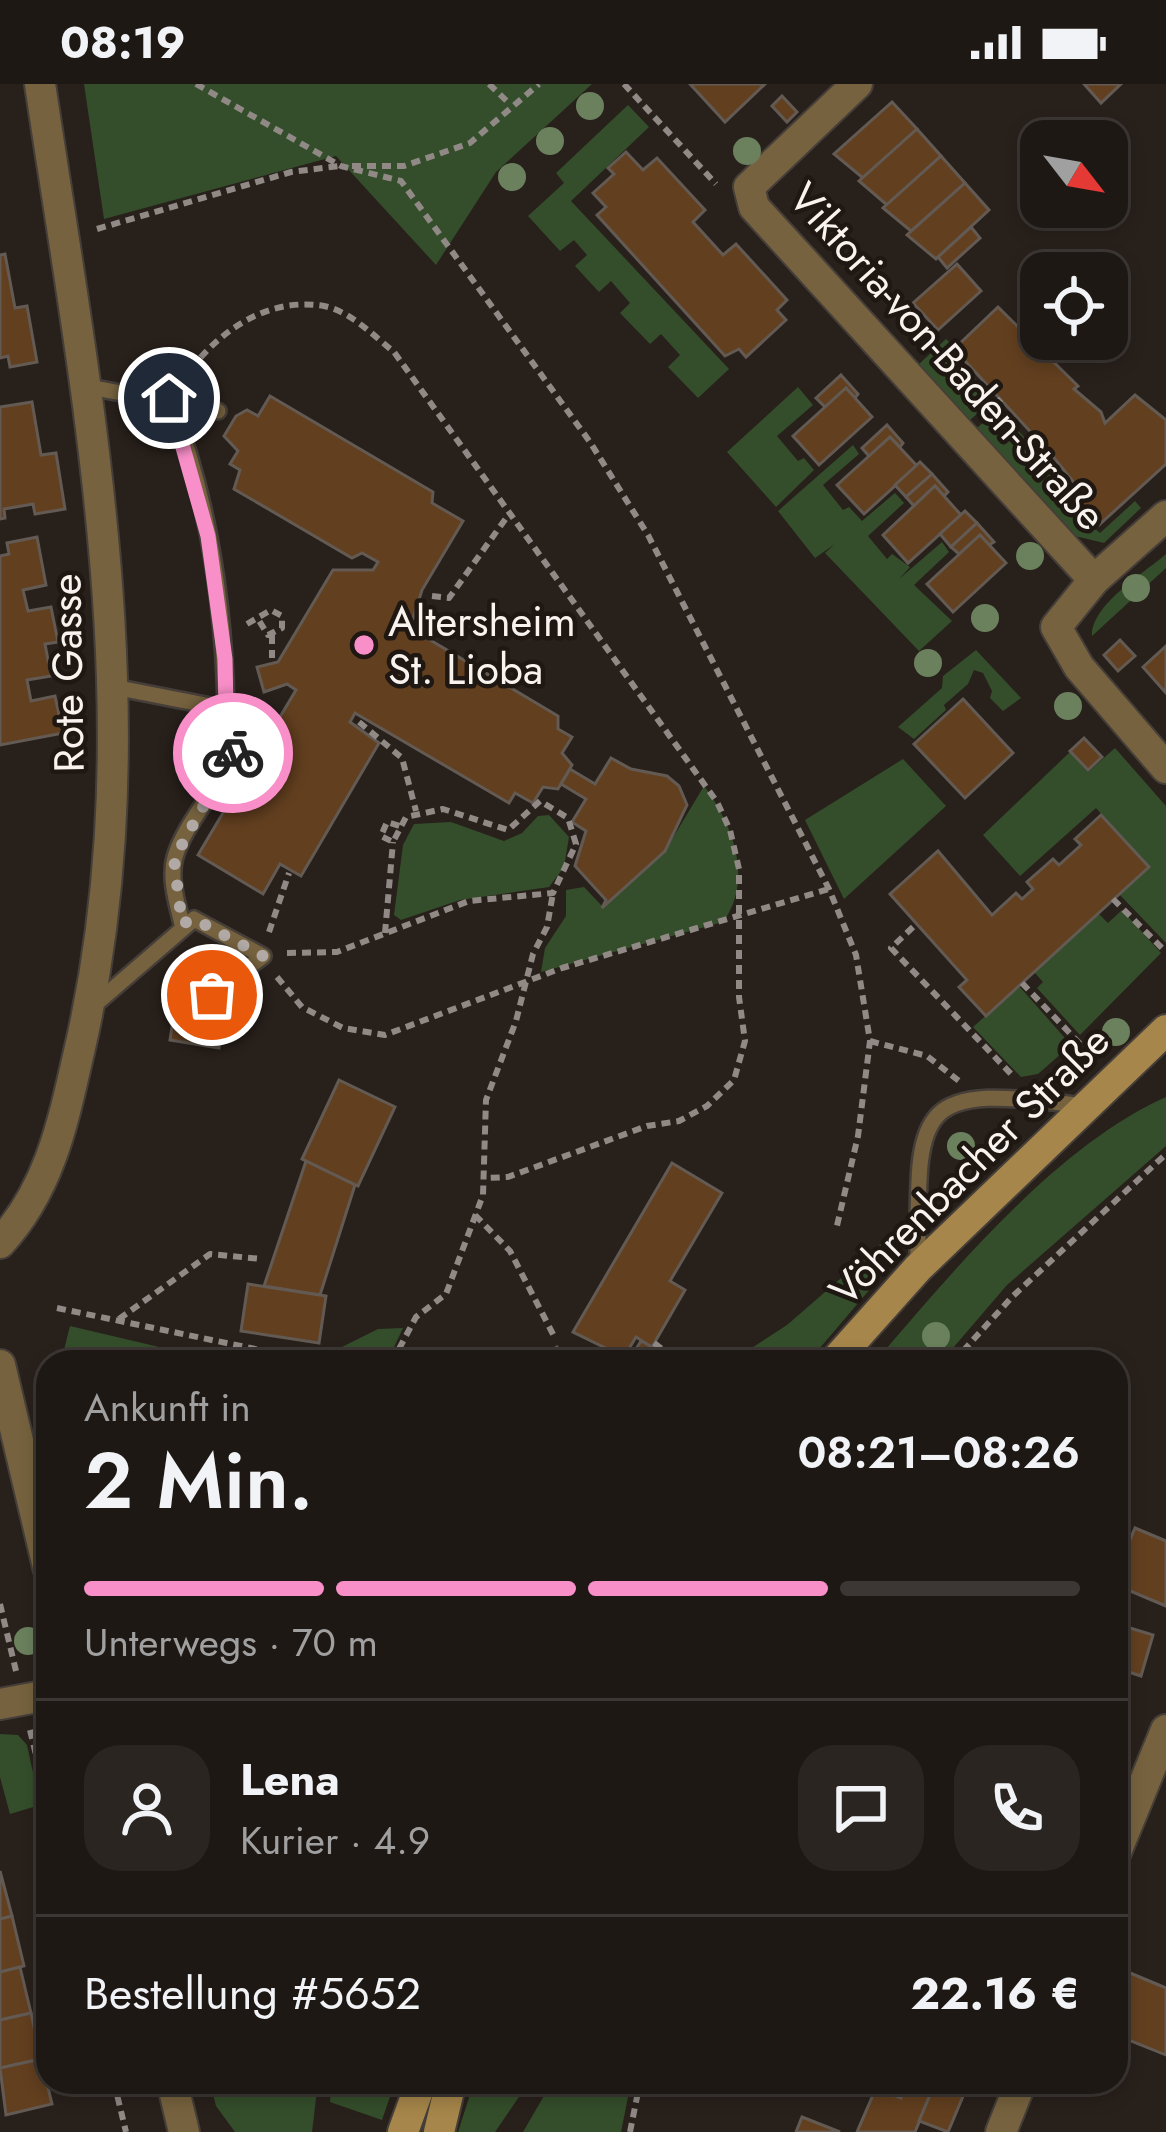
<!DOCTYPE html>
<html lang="de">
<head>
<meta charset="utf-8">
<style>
  :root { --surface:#1e1814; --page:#2b2522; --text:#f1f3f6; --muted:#a1a0a0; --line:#3c3734; --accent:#f98fc9 }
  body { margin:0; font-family:Jost,sans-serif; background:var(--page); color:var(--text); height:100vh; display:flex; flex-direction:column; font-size:45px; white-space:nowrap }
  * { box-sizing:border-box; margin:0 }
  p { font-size:39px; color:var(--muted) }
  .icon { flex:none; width:66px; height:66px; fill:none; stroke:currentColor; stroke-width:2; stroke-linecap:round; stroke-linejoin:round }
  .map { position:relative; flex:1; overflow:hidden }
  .panel { position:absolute; left:36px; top:1266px; width:1092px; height:744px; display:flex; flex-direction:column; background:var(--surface); border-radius:36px; box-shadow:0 6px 18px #0003,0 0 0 3px var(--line) }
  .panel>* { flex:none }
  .needle { width:78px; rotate:121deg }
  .controls { position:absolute; left:1020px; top:36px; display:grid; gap:24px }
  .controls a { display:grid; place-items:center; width:108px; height:108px; border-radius:24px; background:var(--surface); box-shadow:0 6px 18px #0003,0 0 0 3px var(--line); font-size:60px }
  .pin { position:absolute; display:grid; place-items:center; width:102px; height:102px; color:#fff; margin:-51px; border:6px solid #fff; border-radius:50%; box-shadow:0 3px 12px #0007 }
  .courier { position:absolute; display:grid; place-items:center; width:120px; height:120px; margin:-60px; border:9px solid #f98fc9; border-radius:50%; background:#fff; color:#222; box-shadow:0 3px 15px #0007 }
  .headline em { font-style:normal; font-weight:600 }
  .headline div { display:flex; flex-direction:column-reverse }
  .headline { display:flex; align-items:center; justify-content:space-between; height:204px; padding:0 48px }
  h1 { font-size:78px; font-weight:600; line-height:90px }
  .bar { display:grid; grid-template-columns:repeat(4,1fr); gap:18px 12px; align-content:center; height:144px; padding:0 48px }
  .bar i { height:15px; border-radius:9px; background:var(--line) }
  .bar .on { background:var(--accent) }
  .bar p { grid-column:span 4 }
  .line { display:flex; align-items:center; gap:30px; padding:0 48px; border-top:3px solid var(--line) }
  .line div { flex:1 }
  .round { display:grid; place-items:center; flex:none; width:126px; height:126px; border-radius:36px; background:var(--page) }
  .status { display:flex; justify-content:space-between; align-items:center; height:84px; padding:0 60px; background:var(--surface); direction:ltr }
  .status svg { height:33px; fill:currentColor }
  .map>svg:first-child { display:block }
</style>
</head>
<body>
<div class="status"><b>08:19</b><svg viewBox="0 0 49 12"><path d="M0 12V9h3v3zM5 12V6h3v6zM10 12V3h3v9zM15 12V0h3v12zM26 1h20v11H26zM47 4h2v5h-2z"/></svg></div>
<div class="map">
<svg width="1166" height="2048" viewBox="0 0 1166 2048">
  <rect width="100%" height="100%" fill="#28201b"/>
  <g fill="#344e2b">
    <polygon points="84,0 592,0 496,88 436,181 336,72 104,135"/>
    <polygon points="628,21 649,43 571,117 729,285 698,314 668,283 680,271 661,250 650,260 620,229 630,219 611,197 599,208 575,182 587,171 574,156 560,167 528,132 564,99 556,89"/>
    <polygon points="946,255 954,263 950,267 994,315 969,337 918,281"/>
    <polygon points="798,303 813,321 777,352 798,377 804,374 814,386 776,423 727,368"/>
    <polygon points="998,325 1066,398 1055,410 1100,449 1135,417 1141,424 1104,459 1075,452 977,344"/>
    <polygon points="853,361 859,370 823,401 843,426 849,423 862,437 895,409 904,419 868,452 887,475 892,470 910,483 899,495 942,458 949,468 914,501 952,537 919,567 825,469 835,460 815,474 778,427"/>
    <path d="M1166,470V484L1092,552C1091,521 1143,490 1166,470Z"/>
    <polygon points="976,566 1021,614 1003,627 990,614 992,607 983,589 974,586 968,600 944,621 946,626 914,655 898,643 942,604 943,592"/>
    <polygon points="1115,664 1166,722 1166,859 1119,810 1148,782 1096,724 1020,792 983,751 1070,668 1088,688"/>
    <polygon points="903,675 946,722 844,815 805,736"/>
    <path d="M704,702C733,740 754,797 723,838L541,888L545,864L566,832V806L584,803L603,823L665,767Z"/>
    <polygon points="549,731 569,753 564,783 549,803 460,816 401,836 394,831 403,761 414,740 451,738 504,757 522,749 538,732"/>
    <polygon points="1122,826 1161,869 1080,951 1037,904 1043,898 1034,888 1098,829 1108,839"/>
    <polygon points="1019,902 1071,961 1038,990 1021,993 973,943"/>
    <path d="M1166,1013V1062L1007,1201L941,1278H875C953,1187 1056,1062 1166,1013Z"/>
    <polygon points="885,1156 893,1178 808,1278 730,1278 787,1241"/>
    <polygon points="70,1242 223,1278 61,1278"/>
    <polygon points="403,1244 387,1278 333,1278 336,1266 378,1245"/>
    <polygon points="0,1650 18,1651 27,1661 40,1721 10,1730 0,1693"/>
    <polygon points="210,1998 318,1998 312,2048 235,2048 216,2022"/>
    <polygon points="332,1998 395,1998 382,2036 330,2018"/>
    <polygon points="474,1998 529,1998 495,2048 458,2048"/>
    <polygon points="552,1998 631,1998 621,2048 523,2048"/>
  </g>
  <g fill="#623f1f" stroke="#625a53" stroke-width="3">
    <polygon points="690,0 765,0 725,38"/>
    <polygon points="1084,0 1121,0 1101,19"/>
    <polygon points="782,12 797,28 787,38 772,22"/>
    <polygon points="892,18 917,45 863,94 834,70"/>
    <polygon points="917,45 941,72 887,121 859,97"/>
    <polygon points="626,68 643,86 657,74 705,126 693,138 723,171 736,160 787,216 777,226 786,236 746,273 739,265 725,272 597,131 606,123 593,109 614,90 608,84"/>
    <polygon points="941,72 965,99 911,147 883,124"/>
    <polygon points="965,99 989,126 936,175 907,151"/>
    <polygon points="971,143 980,154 947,184 938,173"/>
    <polygon points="5,170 15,224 27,222 37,278 10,283 8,272 0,274 0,171"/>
    <polygon points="957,180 981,207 938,246 913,219"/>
    <polygon points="998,223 1078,302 1074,305 1101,328 1105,339 1135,311 1166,336 1166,380 1099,441 1072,412 1079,405 1051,370 954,265"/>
    <polygon points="841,291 858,310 855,314 846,304 825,323 816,314"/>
    <polygon points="846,304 872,333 819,381 793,352"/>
    <polygon points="270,312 433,408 432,419 463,437 422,506 410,544 558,632 558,645 572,653 562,669 572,681 558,705 543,703 533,719 515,709 509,719 355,629 350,638 379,659 301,792 280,780 263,810 198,771 296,606 287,600 264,608 257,583 278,578 333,486 373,486 378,478 362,469 352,474 234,405 240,386 230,380 238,367 224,352 236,332 247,326 258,332"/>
    <polygon points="32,318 41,371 56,369 65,425 35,430 33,420 4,425 5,434 0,435 0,323"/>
    <polygon points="887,341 903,359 900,363 890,353 869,372 862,364"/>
    <polygon points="890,353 917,382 864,430 837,401"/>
    <polygon points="920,378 932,390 906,413 895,401"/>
    <polygon points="932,390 948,408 944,412 935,402 914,422 906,413"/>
    <polygon points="935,402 961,431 908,479 883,451"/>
    <polygon points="965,427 977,439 951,463 940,450"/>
    <polygon points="977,439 994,458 989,461 980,451 959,470 951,463"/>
    <polygon points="980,451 1006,479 953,528 927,500"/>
    <polygon points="37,453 46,501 23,506 28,527 51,523 58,558 45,560 51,592 27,596 31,617 55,612 63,649 0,661 0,472 9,470 7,459"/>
    <polygon points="1120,556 1135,572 1118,587 1104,571"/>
    <polygon points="1166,562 1166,609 1143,583"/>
    <polygon points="963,615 1013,669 965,714 914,660"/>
    <polygon points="1084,654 1102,673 1088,686 1070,667"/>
    <polygon points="611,674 631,685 667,692 679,702 687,721 665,767 602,824 606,816 575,782 586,747 572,738 586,715 561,700 570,685 595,700"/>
    <polygon points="1101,731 1149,783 986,932 959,903 967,896 890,810 938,767 992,831 1016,809 1022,815 1033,805 1027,798 1053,775 1059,781 1081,761 1075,755"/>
    <polygon points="175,922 224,929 219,964 170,956"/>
    <polygon points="339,996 395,1023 358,1102 302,1075"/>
    <polygon points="306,1077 355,1101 320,1211 264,1202"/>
    <polygon points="672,1079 722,1109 670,1197 685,1206 652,1263 636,1253 624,1273 573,1248"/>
    <polygon points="248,1200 326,1212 319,1259 241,1247"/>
    <polygon points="641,1257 652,1263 643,1278 628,1278"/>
    <polygon points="557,1263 565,1278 530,1278"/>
    <polygon points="1135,1444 1166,1457 1166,1522 1128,1506 1121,1523 1116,1521 1116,1461 1126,1465"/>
    <polygon points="1117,1540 1153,1551 1141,1592 1116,1584"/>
    <polygon points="0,1787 12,1832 0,1835"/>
    <polygon points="12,1832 24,1882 0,1888 0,1835"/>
    <polygon points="20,1883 31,1929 0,1936 0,1888"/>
    <polygon points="1123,1886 1166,1904 1166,1971 1116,1951 1116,1904"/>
    <polygon points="31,1929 41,1975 0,1984 0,1936"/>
    <polygon points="41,1975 52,2020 6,2031 0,1984"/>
    <polygon points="908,1998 933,2004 915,2048 857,2048 876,2004 901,2014"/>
    <polygon points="929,1998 969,1998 948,2048 919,2037 933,2004"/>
    <polygon points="802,2033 840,2048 796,2048"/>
  </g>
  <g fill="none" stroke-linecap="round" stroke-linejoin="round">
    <defs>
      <g id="lane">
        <polyline points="89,303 218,327"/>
        <path d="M114,603L226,625C224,520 208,412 169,314"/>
        <path d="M182,840C177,819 169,794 175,773C190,722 252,680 226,625"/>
        <polyline points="92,923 194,835 263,872 212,911"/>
        <path d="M918,1180C918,1023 911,998 1083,1022"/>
      </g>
      <g id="street">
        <polyline points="857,0 749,103 754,123 1094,496"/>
        <polyline points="1166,432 1094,496 1056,543 1079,583 1166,684"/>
        <path d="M0,1159C50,1105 63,1038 79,968C154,644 88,322 40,0"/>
        <polyline points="0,1281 48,1483"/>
        <polyline points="0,1620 48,1611"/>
        <polyline points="1116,1768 1166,1646"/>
        <polyline points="172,1998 184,2048"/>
        <polyline points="1001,2048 1021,1998"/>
      </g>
      <g id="secondary">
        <polyline points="834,1278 918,1184 1166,946"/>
        <polyline points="403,2048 421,1998"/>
        <polyline points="439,2048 451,1998"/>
      </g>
    </defs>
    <use href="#lane" stroke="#453e39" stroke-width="20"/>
    <use href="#street" stroke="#453e39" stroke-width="34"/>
    <use href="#secondary" stroke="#453e39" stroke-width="34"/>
    <g stroke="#908985" stroke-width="6" stroke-dasharray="9 6" stroke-linecap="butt">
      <polyline points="196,0 341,82 401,97 590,358 648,451 829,805 856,871 870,957 858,1052 836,1146"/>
      <polyline points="489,0 510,20"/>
      <polyline points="624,0 716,100"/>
      <polyline points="352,82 404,82 470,59 539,0"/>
      <polyline points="97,145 291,88 339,82"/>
      <path d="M182,297C214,251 264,212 324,222C350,227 374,252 394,268L717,718L730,746L739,785V913L745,957L734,996L707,1022L679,1037L647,1042L508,1093L487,1094"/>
      <polyline points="986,329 1001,315"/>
      <polyline points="432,512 449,514 509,430"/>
      <polyline points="247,540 271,526 282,532 282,544 268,551 258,535"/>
      <polyline points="272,551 272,574"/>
      <polyline points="359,638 402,674 416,727"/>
      <polyline points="1113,815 1166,868"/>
      <polyline points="913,843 891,864 1012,991"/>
      <polyline points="269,848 289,789"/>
      <polyline points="385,849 393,758"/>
      <polyline points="287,869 337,868 469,817 553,809 576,760 568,734 540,717 508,746 443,725 406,733 393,758 381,752 387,738 400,742"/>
      <polyline points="277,893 302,923 343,944 385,951 562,884 829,805"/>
      <polyline points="1022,899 1083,963"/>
      <polyline points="870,957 927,972 959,997"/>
      <polyline points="475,1131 510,1167 555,1254"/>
      <polyline points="57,1224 318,1278"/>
      <polyline points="119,1235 210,1170 261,1175"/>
      <polyline points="654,1259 679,1278"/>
      <polyline points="392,1278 416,1233 446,1210 483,1111 486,1016 516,937 533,870 547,843 553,809"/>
      <polyline points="953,1278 1012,1213 1166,1070"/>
      <polyline points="0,1520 16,1587"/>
      <polyline points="30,1646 48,1721"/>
      <polyline points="114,1998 126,2048"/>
      <polyline points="630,2048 640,1998"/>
    </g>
    <use href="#lane" stroke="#76623e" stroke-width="15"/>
    <use href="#street" stroke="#76623e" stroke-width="30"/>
    <use href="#secondary" stroke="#a6864a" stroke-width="30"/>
  </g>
  <g fill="#6b815d">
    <circle cx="590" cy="22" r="14"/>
    <circle cx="550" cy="57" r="14"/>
    <circle cx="747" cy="67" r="14"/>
    <circle cx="512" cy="93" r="14"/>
    <circle cx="1030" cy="472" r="14"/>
    <circle cx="1136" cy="504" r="14"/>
    <circle cx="985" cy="534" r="14"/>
    <circle cx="928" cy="579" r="14"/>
    <circle cx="1068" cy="622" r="14"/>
    <circle cx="1116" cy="948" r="14"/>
    <circle cx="961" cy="1062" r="14"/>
    <circle cx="936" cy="1252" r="14"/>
    <circle cx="28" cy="1557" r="14"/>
  </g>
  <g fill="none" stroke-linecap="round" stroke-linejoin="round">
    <polyline stroke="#b0a9a5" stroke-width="12" stroke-dasharray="0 21.6" points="212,911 263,872 194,835 182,840 174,775 233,669"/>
    <polyline stroke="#f98fc9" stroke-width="15" points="169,314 208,452 225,575 226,625 235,644 233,669"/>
  </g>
  <circle fill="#f98fc9" stroke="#1e1712" stroke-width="4.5" cx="364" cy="561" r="12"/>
  <g text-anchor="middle" stroke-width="9" stroke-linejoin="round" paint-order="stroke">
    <g font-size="42" fill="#f9f3ef" stroke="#1e1712">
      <text transform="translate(948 272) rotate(48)" y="15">Viktoria-von-Baden-Straße</text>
      <text transform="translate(67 589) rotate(-91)" y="15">Rote Gasse</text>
      <text transform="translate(969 1081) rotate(-45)" y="15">Vöhrenbacher Straße</text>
    </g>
    <g font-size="42" fill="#f9f3ef" stroke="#1e1712" text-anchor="start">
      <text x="388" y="552">Altersheim<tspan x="388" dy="48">St. Lioba</tspan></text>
    </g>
  </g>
</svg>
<div class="controls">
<a><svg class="needle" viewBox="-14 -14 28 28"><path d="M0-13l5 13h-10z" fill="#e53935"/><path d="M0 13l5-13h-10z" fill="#a1a0a0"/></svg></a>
<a><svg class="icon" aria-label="locate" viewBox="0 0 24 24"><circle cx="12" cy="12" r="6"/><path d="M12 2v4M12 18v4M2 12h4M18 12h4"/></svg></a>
</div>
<div class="pin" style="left:212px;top:911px;background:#ea580c"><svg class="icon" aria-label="bag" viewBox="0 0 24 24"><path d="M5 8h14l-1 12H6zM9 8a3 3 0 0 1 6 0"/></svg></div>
<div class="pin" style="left:169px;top:314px;background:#1f2937"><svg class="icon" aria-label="home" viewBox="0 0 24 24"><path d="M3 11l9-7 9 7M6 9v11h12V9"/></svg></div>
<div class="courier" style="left:233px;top:669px"><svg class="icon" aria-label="bike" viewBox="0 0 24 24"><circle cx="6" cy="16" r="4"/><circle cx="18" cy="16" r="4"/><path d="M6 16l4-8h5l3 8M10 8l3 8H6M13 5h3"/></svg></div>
<section class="panel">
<div class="headline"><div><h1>2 Min.</h1><p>Ankunft in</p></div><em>08:21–08:26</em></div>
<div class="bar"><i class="on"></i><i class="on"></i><i class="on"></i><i></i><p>Unterwegs · 70 m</p></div>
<div class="line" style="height:216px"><a class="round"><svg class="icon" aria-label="person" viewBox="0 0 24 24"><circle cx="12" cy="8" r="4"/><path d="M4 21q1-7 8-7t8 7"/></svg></a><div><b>Lena</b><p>Kurier · 4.9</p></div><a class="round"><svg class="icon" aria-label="chat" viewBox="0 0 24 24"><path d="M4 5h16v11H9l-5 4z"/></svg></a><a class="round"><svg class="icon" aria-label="phone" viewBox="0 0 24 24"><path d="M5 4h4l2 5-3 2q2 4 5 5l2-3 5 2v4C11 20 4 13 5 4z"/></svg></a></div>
<div class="line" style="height:156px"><div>Bestellung #5652</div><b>22.16 €</b></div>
</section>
</div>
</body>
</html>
